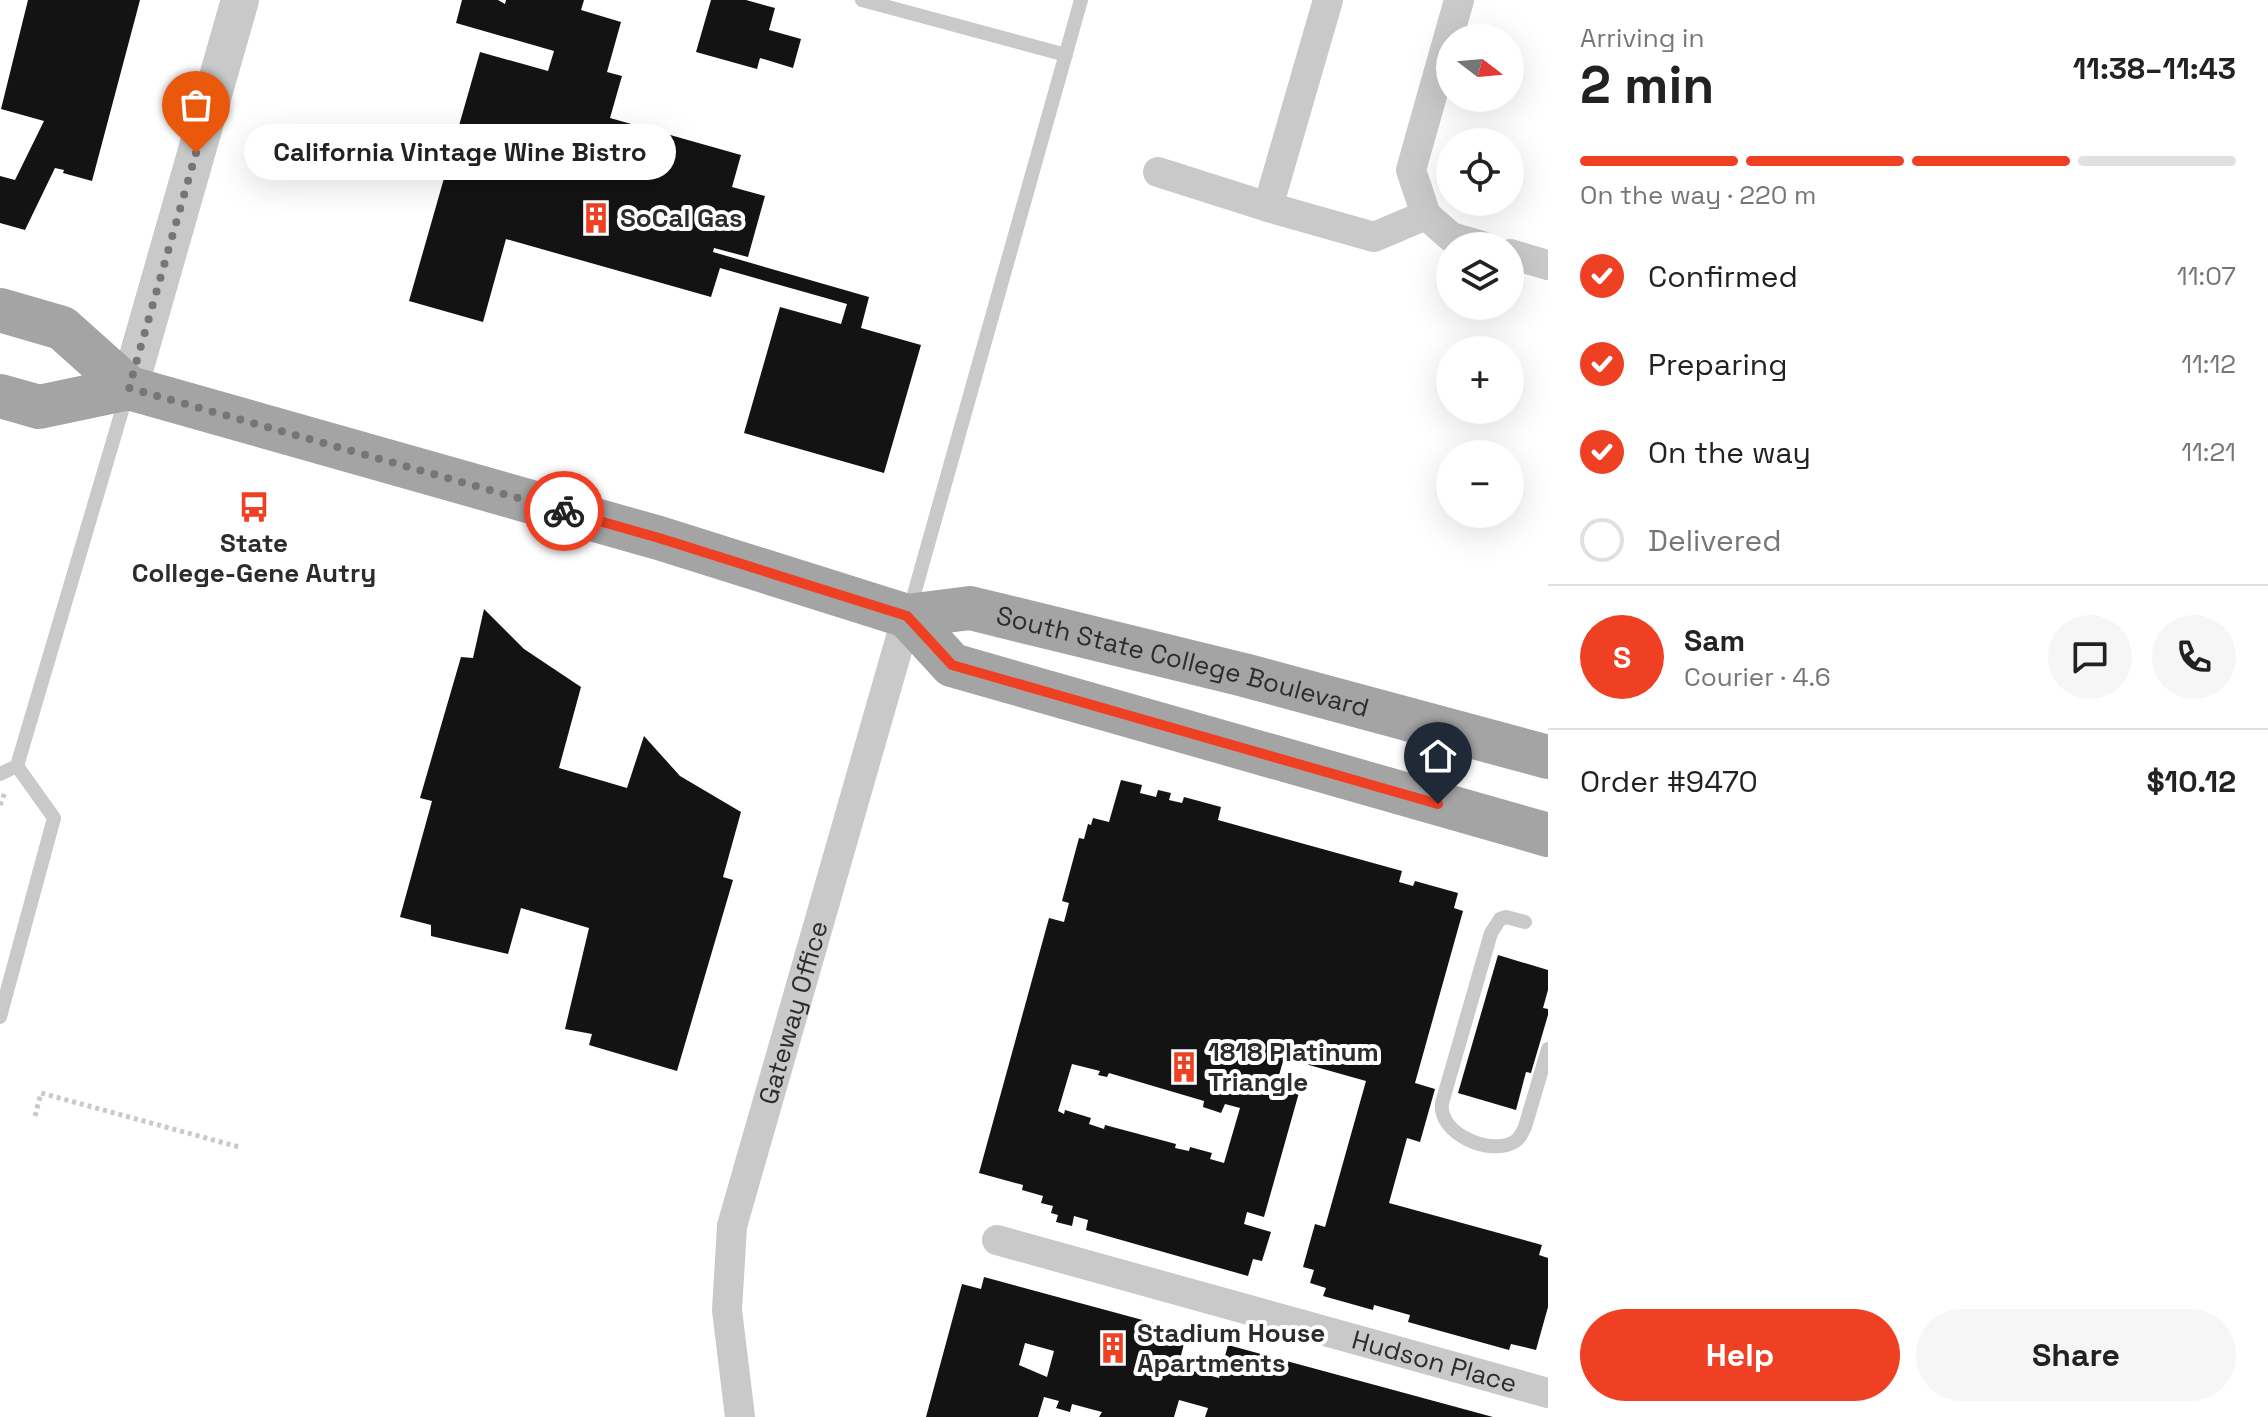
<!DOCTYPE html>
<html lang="en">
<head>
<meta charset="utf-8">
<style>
  :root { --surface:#fff; --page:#f6f6f6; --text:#222; --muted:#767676; --line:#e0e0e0; --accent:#ef4023 }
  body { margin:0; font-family:"Space Grotesk",sans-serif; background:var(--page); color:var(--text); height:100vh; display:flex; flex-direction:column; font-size:30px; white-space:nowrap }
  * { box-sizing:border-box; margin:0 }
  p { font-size:26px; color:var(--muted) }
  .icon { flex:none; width:44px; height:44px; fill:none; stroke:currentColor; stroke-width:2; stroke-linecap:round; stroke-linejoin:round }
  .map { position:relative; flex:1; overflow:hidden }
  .sheet { display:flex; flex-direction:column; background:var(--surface); width:720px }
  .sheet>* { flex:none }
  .needle { width:52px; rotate:106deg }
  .tools { position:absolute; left:1436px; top:24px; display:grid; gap:16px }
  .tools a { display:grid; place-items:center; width:88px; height:88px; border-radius:50%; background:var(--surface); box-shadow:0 8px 32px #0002; font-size:40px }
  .pin { position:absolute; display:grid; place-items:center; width:68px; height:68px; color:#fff; margin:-82px -34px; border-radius:50% 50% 50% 0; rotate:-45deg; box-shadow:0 0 8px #0007 }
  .pin .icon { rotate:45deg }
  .courier { position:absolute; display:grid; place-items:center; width:80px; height:80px; margin:-40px; border:6px solid #ef4023; border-radius:50%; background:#fff; color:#222; box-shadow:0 2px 10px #0007 }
  .bubble { position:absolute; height:56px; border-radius:28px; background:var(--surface); box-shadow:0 8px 32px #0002; font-size:26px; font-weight:700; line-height:56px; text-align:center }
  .headline em { font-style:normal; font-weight:700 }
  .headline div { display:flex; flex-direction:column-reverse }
  .headline { display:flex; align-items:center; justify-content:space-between; height:136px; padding:0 32px }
  h1 { font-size:52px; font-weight:700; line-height:60px }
  .bar { display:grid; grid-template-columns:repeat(4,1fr); gap:12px 8px; align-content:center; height:96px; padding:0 32px }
  .bar i { height:10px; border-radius:6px; background:var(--line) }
  .bar .on { background:var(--accent) }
  .bar p { grid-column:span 4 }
  .line { display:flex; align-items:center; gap:20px; padding:0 32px; border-top:2px solid var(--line) }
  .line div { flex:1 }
  .round { display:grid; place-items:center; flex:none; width:84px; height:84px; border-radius:42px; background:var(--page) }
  ol { padding:0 32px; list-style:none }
  li { display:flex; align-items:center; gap:24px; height:88px }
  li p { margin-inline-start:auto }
  li .icon { padding:8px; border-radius:50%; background:var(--accent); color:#fff; stroke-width:4 }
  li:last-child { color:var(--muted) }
  li i { width:44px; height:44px; border:4px solid var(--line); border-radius:50% }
  .primary-button { display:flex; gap:16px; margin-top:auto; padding:16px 32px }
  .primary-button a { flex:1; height:92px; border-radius:48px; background:var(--accent); color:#fff; font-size:32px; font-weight:700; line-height:92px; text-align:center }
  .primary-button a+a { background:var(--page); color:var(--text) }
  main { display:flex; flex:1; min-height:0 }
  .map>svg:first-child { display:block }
</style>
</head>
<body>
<main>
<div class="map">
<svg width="1548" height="1417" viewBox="0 0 1548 1417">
  <rect width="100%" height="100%" fill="#fff"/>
  <g fill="#131313" fill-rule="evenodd">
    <polygon points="28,0 140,0 92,181 63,173 64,170 55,168 25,230 0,223 0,176 15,180 44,121 1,109"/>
    <polygon points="462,0 498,0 505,4 506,0 584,0 581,10 621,22 607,72 622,76 610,118 741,155 732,187 765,196 748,257 714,248 713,252 869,297 861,328 921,345 884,473 744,433 780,307 841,324 847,304 720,268 711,297 506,239 483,322 409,301 480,52 548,71 554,51 456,23"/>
    <polygon points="711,0 746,0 775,8 769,30 801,39 793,68 760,58 757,69 696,52"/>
    <polygon points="484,609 524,649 581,687 559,768 627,788 644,736 680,776 741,812 723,877 733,880 677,1071 589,1045 592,1034 565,1029 589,928 521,908 508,954 431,936 431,925 400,917 432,801 420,798 461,657 473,658"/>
    <path d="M1121,780L1142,785L1140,793L1156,797L1158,790L1171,793L1169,800L1182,803L1184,797L1221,807L1218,820L1402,871L1399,882L1413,886L1415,881L1458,893L1454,908L1463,911L1415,1083L1435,1089L1420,1142L1407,1138L1389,1203L1542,1245L1539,1255L1548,1258V1307L1536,1350L1511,1344L1509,1350L1408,1322L1410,1315L1374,1305L1373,1310L1323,1296L1326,1288L1310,1283L1314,1270L1303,1267L1315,1224L1325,1227L1366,1081L1284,1058L1277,1082L1300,1089L1264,1217L1247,1212L1244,1224L1271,1232L1262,1261L1253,1259L1248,1276L1086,1230L1088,1220L1074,1216L1072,1226L1056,1222L1058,1215L1051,1213L1053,1206L1041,1203L1043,1196L1022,1190L1023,1185L979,1173L1049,918L1064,922L1069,903L1062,901L1079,838L1084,839L1088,824L1091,825L1093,818L1109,822ZM1072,1064L1100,1071L1098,1075L1107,1077L1109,1073L1204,1101L1203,1107L1221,1113L1225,1104L1240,1108L1224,1163L1210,1159L1212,1153L1190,1147L1189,1151L1175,1148L1176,1144L1105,1125L1104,1129L1089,1124L1091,1118L1065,1110L1064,1114L1058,1111Z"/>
    <polygon points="1498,955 1548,970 1548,990 1543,1008 1548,1009 1548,1015 1531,1073 1526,1072 1516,1110 1458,1093"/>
    <path d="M984,1277L1187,1332L1178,1367L1219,1378L1228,1345L1493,1417H1205L1208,1408L1179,1400L1174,1417H1099L1102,1412L1072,1404L1070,1412L1056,1408L1059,1401L1044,1397L1038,1417H926L962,1284L981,1289ZM1025,1343L1054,1351L1047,1377L1019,1365Z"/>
  </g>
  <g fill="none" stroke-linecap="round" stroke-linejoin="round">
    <g stroke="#c9c9c9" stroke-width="5" stroke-dasharray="4 4" stroke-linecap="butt">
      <polyline points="0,805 5,792"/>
      <polyline points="35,1116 41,1093 239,1147"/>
    </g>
    <g stroke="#c9c9c9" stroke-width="14">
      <polyline points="862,0 1066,55"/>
      <polyline points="909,612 1081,0"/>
      <polyline points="0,774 17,766 126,397"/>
      <path d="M1525,922L1506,917L1500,919L1491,933L1442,1103C1438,1134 1490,1156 1514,1142C1520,1139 1522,1133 1525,1127L1548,1049"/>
      <polyline points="0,1017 54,818 17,766"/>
    </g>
    <g stroke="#c9c9c9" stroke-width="30">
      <polyline points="1158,172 1268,207 1374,237 1426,215"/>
      <polyline points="1268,207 1328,0"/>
      <polyline points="1426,215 1411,170 1459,0"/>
      <polyline points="1426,215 1451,237 1482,246"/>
      <polyline points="1510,254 1548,265"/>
      <path id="s1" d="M997,1240L1548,1393"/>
      <path id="s2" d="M740,1417L727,1310L732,1226L907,616"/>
    </g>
    <polyline stroke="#c9c9c9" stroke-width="38" points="129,388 240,0"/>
    <g stroke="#a4a4a4" stroke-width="44">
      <path id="s3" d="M0,310L62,328L129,388L659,538L907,616L970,608L1244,675L1548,757"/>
      <polyline points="0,396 39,407 129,388"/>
      <polyline points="907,616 952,665 1548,835"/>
    </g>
  </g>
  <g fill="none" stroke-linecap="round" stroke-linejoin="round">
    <polyline stroke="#767676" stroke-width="8" stroke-dasharray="0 14.4" points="196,153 129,388 564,511"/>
    <polyline stroke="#ef4023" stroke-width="10" points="564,511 659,538 907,616 952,665 1438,804"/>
  </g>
  <defs>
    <symbol id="building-bare" viewBox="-9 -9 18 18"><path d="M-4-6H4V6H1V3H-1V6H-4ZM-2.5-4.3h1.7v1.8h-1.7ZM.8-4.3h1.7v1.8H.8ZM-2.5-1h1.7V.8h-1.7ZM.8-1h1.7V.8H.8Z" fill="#ef4023" stroke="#fff" stroke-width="2.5" paint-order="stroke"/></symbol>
    <symbol id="bus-bare" viewBox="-9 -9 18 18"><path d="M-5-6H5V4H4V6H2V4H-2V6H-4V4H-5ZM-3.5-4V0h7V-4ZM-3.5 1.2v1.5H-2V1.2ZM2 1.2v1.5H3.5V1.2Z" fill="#ef4023" stroke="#fff" stroke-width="2.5" paint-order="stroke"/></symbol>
  </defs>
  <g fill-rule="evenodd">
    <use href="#building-bare" x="574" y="196" width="44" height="44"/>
    <use href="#bus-bare" x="232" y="485" width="44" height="44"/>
    <use href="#building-bare" x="1162" y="1045" width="44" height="44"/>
    <use href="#building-bare" x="1091" y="1326" width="44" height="44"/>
  </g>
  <g text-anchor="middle" stroke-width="8" stroke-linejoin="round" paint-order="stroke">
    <g font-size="26" font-weight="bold" fill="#2c2c2c" stroke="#fff" text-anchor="start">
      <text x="620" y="227">SoCal Gas</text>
      <text x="254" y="552" text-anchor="middle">State<tspan x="254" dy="30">College-Gene Autry</tspan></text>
      <text x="1208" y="1061">1818 Platinum<tspan x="1208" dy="30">Triangle</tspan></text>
      <text x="1137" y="1342">Stadium House<tspan x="1137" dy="30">Apartments</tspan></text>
    </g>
    <g font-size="26" fill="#2c2c2c" stroke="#fff">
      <text dy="9" stroke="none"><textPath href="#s3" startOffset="1248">South State College Boulevard</textPath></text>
      <text dy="9" stroke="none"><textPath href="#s2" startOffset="414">Gateway Office</textPath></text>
      <text dy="9" stroke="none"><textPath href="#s1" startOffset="454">Hudson Place</textPath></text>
    </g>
  </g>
</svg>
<div class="tools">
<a><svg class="needle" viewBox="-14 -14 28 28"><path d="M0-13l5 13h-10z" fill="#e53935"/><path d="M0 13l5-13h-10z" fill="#767676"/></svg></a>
<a><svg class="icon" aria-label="locate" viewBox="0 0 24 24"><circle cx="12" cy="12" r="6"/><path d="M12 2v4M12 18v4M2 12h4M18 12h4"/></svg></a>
<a><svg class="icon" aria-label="layers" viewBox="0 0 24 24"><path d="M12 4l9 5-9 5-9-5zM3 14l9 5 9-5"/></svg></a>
<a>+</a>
<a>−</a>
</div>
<div class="pin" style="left:196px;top:153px;background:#ea580c"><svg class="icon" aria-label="bag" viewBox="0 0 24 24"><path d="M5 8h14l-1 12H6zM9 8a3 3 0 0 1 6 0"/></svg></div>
<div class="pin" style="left:1438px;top:804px;background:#1f2937"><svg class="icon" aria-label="home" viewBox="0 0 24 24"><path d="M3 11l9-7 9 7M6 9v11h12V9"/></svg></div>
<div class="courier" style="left:564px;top:511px"><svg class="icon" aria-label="bike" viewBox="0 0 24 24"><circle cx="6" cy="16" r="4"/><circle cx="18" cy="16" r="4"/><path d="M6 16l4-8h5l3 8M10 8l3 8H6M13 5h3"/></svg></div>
<div class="bubble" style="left:244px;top:124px;width:432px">California Vintage Wine Bistro</div>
</div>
<section class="sheet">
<div class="headline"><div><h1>2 min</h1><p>Arriving in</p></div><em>11:38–11:43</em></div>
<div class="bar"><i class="on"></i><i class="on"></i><i class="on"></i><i></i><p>On the way · 220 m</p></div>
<ol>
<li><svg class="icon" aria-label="check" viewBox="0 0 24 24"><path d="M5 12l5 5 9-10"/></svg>Confirmed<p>11:07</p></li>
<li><svg class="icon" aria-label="check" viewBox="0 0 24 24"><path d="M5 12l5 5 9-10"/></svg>Preparing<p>11:12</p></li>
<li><svg class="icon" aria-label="check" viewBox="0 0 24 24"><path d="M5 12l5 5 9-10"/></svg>On the way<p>11:21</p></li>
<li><i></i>Delivered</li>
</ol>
<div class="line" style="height:144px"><b class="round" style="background:var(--accent);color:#fff">S</b><div><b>Sam</b><p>Courier · 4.6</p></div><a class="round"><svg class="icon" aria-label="chat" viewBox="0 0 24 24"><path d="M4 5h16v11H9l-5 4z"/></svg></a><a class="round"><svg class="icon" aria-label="phone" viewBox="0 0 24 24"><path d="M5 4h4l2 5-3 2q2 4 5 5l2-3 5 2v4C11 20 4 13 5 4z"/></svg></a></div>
<div class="line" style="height:104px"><div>Order #9470</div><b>$10.12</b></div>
<div class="primary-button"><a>Help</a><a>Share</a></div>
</section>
</main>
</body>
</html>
